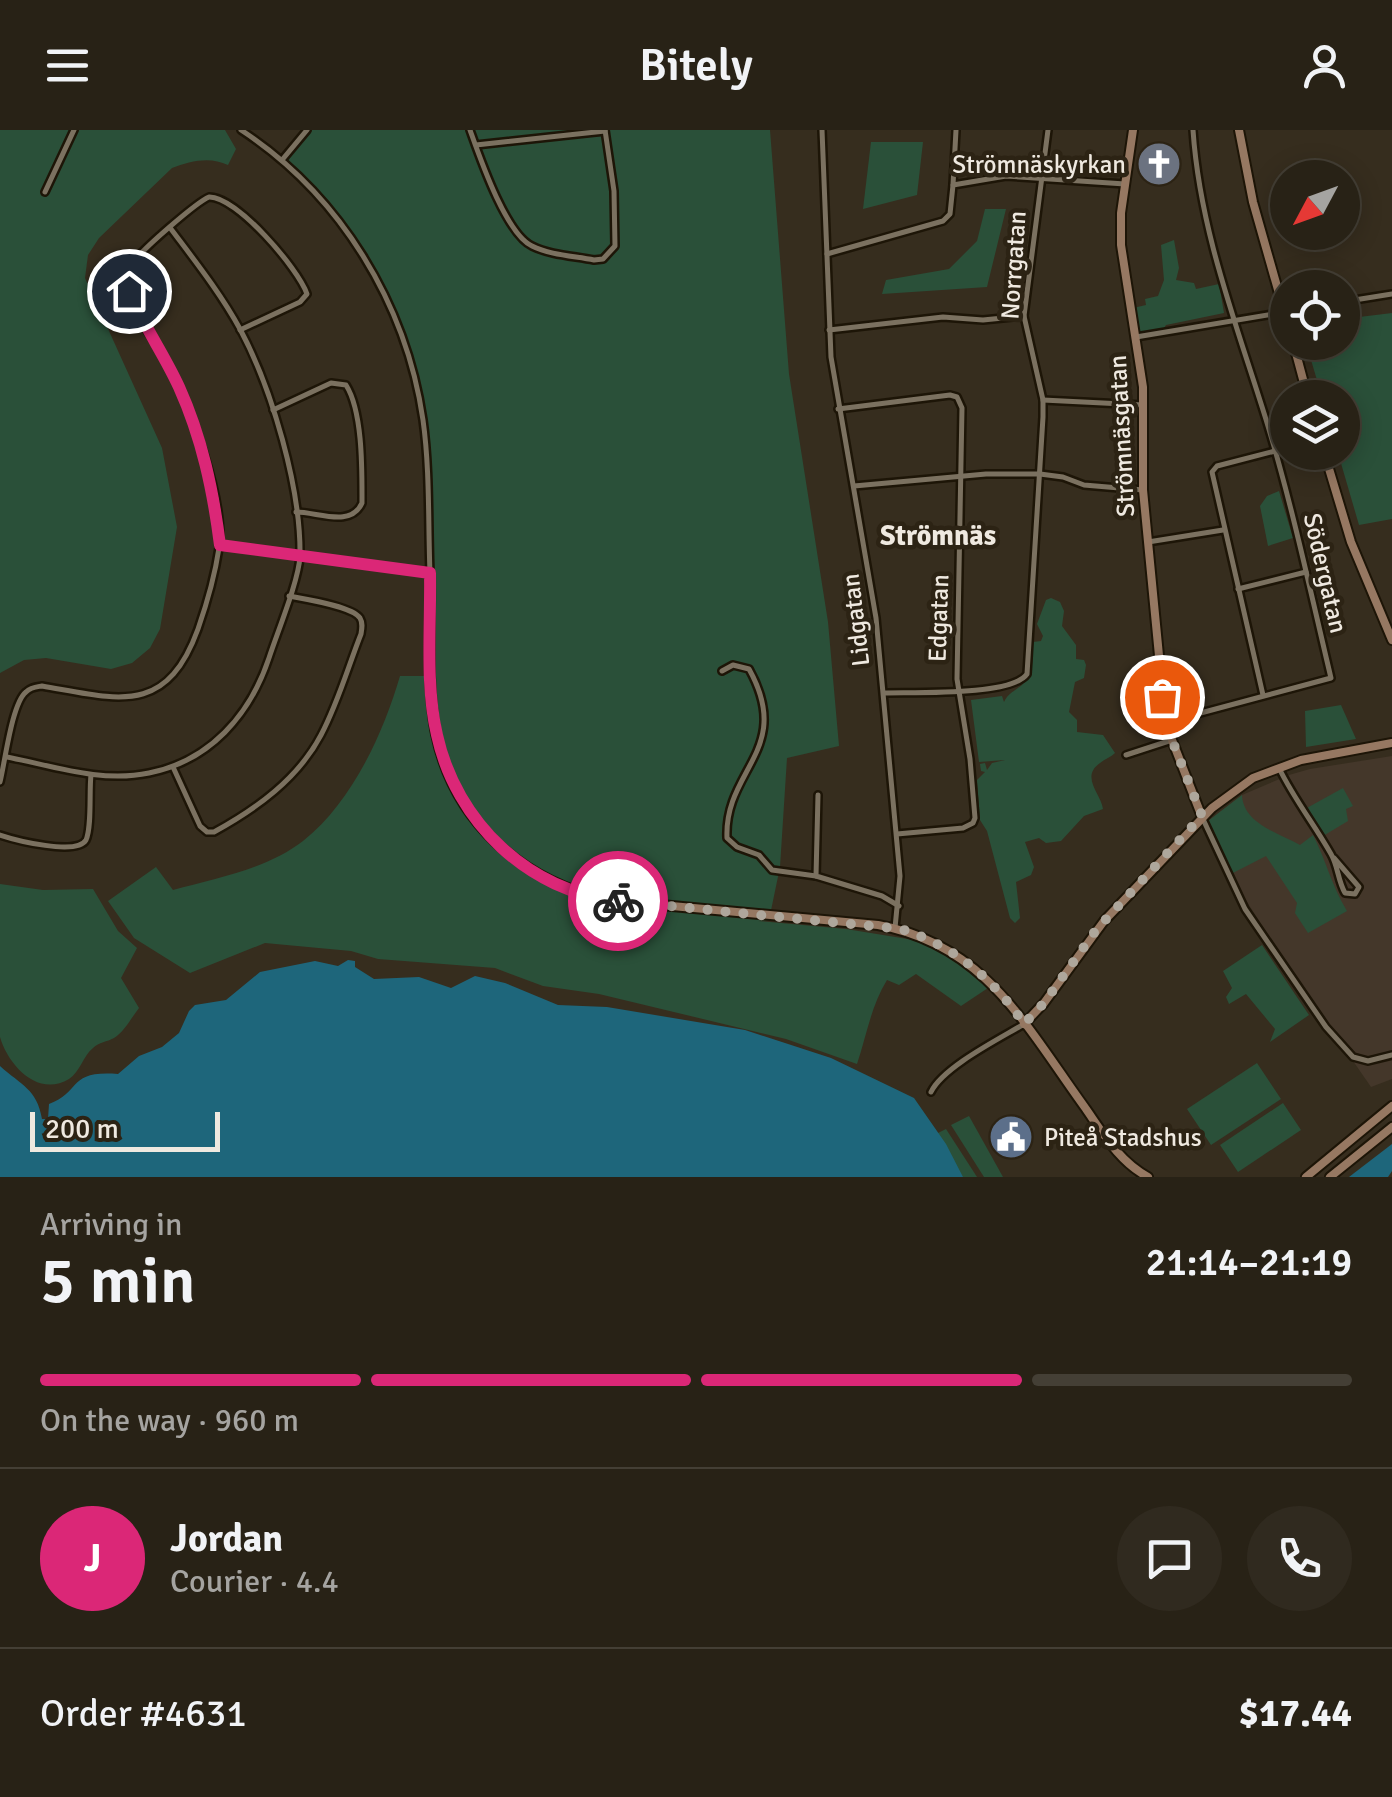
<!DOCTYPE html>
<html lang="en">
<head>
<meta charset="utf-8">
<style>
  :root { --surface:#282216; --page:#302a1f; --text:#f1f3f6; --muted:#a5a4a1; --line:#443f35; --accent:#db2777 }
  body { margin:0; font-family:Signika,sans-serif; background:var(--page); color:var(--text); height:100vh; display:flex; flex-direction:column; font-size:38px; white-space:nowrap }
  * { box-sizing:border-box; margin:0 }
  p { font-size:32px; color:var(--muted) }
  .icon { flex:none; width:55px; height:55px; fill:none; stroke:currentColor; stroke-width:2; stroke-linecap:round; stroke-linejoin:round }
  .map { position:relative; height:1047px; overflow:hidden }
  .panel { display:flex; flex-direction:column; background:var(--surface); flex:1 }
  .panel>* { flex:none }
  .needle { width:65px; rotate:229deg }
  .fabs { position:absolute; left:1270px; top:30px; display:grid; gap:20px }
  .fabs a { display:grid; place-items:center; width:90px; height:90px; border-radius:50%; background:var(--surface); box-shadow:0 5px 25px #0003,0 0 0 2px var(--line); font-size:50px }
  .scale { position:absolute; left:30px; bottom:25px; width:190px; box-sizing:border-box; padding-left:10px; border:5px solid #efe9e0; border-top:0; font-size:28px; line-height:35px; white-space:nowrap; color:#efe9e0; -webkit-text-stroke:8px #2c2314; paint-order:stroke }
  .pin { position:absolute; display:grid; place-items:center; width:85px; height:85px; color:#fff; margin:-42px; border:5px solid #fff; border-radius:50%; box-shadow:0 2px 10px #0007 }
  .courier { position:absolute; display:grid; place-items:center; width:100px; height:100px; margin:-50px; border:8px solid #db2777; border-radius:50%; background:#fff; color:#222; box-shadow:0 2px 12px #0007 }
  .overview em { font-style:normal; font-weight:600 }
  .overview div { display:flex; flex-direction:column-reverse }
  .overview { display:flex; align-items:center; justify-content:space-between; height:170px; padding:0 40px }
  h1 { font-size:65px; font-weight:600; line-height:75px }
  .bar { display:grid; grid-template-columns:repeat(4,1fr); gap:15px 10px; align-content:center; height:120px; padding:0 40px }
  .bar i { height:12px; border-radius:8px; background:var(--line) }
  .bar .on { background:var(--accent) }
  .bar p { grid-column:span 4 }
  .line { display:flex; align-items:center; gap:25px; padding:0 40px; border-top:2px solid var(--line) }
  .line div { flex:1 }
  .round { display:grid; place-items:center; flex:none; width:105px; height:105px; border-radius:52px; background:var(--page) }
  header { display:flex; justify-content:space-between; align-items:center; height:130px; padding:0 40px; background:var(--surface); font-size:45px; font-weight:600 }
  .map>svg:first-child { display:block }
</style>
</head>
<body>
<header><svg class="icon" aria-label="menu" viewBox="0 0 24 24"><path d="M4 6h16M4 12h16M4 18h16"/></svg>Bitely<svg class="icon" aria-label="person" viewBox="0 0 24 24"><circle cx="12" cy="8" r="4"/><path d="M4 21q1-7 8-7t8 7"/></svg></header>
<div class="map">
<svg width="1392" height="1047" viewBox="0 0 1392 1047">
  <rect width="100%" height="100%" fill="#362d1e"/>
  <polygon fill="#44372a" points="1392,626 1392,949 1371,957 1288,837 1230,745 1208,691 1242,665 1289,645 1310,639"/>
  <g fill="#2a5039">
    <path d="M0,0H225L236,19L228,35C210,26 190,31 172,38L99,108L88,125L85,148L162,318L177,397L160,499L150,518L132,533L111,539L46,528L24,530L0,543Z"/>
    <path d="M307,0H770L789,244L828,492L839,616L787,628L780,737L769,790L758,791L846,799L920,811L951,828L988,858L961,876L916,844L899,855L887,850C871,876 867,904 857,934L786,909L599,864L543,856L495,838L378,829L351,821L265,813L190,843L134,808L108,771L156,737L173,760C216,748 267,739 303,711C352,672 383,604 400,546H427L429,600L435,620L427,318L410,228L378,151L330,81L280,31Z"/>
    <polygon points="871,12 923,12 917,65 863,79"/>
    <polygon points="985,79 1006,79 987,157 882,164 886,150 949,139 977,111"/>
    <polygon points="1174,110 1179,138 1176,150 1194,153 1196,159 1219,154 1224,183 1166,195 1162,201 1140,205 1133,178 1146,175 1145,169 1158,166 1164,150 1161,115"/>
    <polygon points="1392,183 1392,389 1359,395 1338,323 1342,322 1342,268 1322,267 1306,213 1342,212 1343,189"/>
    <polygon points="1279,361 1293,408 1268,416 1260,376 1267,366"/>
    <path d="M1051,468L1060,472L1064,481L1062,496L1076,515V529L1084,530L1086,535L1084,548L1075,552L1069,582L1077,590V602L1103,605L1115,623C1111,627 1105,629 1100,633C1080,647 1101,664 1103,679L1084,686L1061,711L1046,713L1039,708L1025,712L1034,737L1031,745L1016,752L1020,788L1015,793L1010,788L987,701L980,690L977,650L985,642L981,641L980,634L985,633L987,640L992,633L1005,630L979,632L971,570L1002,566L1004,572C1009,562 1014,562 1023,554C1035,544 1032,527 1033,512L1041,511L1043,506L1037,494L1046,470Z"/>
    <polygon points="1341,575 1356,609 1306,617 1305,581"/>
    <polygon points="1343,658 1353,676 1346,679 1348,691 1323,706 1305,679"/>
    <path d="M1242,665C1243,693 1278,703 1300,715L1313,705C1326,730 1332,757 1347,781L1308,803L1295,783L1297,773L1266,726L1231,744L1208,691Z"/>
    <path d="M0,754L43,760L93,759L118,801L137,818L121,848L139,878C131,888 125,901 114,908C107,912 99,912 93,918C83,926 80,942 69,949C38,968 8,935 0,907Z"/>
    <polygon points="1262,815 1309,885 1270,912 1275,899 1246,864 1229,874 1226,867 1232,858 1223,841"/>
    <polygon points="1257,933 1281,969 1211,1015 1187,979"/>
    <polygon points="1283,973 1301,1000 1238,1042 1220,1015"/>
    <polygon points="969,986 1003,1047 984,1047 951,995"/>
    <polygon points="946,999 977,1047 958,1047 934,1005"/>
  </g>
  <g fill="#1e667b">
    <path d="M348,830L355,831V837L374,849L419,847L451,858L475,846L505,853L558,875L607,877L745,900L831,928L914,968L946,1014L963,1047H0V936C21,955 37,959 42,989H48L49,974C82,962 67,940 118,944L139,926L162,917L179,903L189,881L195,875L226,870L260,842L315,831L338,836Z"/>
    <polygon points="1392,1014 1392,1041 1388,1047 1349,1047"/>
  </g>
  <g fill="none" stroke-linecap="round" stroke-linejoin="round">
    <defs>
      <g id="street">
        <path d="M470,0C480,28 506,104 532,116C550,125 574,126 594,130L603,129L615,116L614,61L605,0"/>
        <polyline points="822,0 831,227 876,488 900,746 895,798"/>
        <polyline points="476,15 605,1"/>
        <polyline points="282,30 307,0"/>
        <polyline points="953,55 956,0"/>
        <polyline points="45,62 74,0"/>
        <polyline points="827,124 943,91 950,84 953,55 1006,46 1125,54"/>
        <polyline points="1342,172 1392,164"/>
        <polyline points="829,200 943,187 983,190 1024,186"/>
        <polyline points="1136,207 1285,182"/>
        <polyline points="1043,270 1143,275"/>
        <polyline points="838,279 950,265 957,267 962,278 957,549 970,629 975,688 973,693 963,698 897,704"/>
        <path d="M273,280L331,253L346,255C363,282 362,341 362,373C351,398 318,382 296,382"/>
        <polyline points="854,356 986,344 1040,344 1063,347 1084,355 1143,360"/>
        <polyline points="1148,412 1223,400"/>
        <path d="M220,415L430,443C428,393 430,340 423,290C406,173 340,65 241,0"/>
        <polyline points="1238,459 1306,442"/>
        <path d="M722,541L733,535L749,539C794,620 724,639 727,708L737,717L759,725L772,740L816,746"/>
        <path d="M884,563C912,562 1012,566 1027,544L1043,287V270L1024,186L1048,0"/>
        <polyline points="1263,565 1212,342 1217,336 1275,321"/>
        <path d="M1167,592L1331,548C1311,464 1293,379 1268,296C1238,198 1200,103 1193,0"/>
        <polyline points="1126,625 1172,610"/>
        <path d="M7,627C53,636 101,653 149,643C210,631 250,585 269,528C277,503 299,450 300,426C301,358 272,259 240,199C221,164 195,131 171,99"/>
        <path d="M173,637L200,696L207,702H214C256,679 298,649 321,605C338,573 348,537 361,504C362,498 363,493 360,488C352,476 304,469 289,466"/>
        <path d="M1279,638C1294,669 1314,694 1331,724C1338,736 1338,751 1345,763L1355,764L1359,757L1334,728"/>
        <path d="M0,652C5,632 12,573 26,562C31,557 36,557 42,556C118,569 166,587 198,499C207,473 215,445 219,418C226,369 188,272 165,229C153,208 128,178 129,154C129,147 131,137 134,132C141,120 197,72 209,67C236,66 298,138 307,164L300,172L240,200"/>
        <polyline points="818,665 816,746 882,766 899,776"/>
        <polyline points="1202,687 1245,779 1326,897 1353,927 1368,931 1392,925"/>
        <path d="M0,705C15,710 77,726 86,710C92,697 89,661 91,645"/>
        <path d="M931,962C943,937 999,909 1024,894"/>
      </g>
      <g id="secondary">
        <polyline points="1133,0 1121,83 1121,115 1143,257 1143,360 1163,567 1172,610 1202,687"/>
        <polyline points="1239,0 1253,72 1288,195"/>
        <polyline points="1293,212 1308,268"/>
        <polyline points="1324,322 1351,412 1392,510"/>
        <path d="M430,443C431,496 426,553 436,604C454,692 522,751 607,770L878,795C986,814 1027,898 1086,979C1104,1005 1120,1032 1148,1047"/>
        <polyline points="1024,894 1044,873 1104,791 1212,678 1253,648 1301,630 1392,613"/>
        <polyline points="1306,1047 1392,976"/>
        <polyline points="1330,1047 1392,997"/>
      </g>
    </defs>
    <use href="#street" stroke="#1d1507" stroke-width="10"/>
    <use href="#secondary" stroke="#1d1507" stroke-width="12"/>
    <use href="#street" stroke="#7b7160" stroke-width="5"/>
    <use href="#secondary" stroke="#967862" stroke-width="8"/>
  </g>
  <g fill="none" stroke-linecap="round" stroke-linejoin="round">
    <path stroke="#aea79c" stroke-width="10" stroke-dasharray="0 18" d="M618,771L901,799C954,816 993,848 1024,894L1044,873L1096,800L1202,686L1172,610L1162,567"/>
    <path stroke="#db2777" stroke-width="12" d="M129,161C143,195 164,224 179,257C202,308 213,360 220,415L430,443C431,496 425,554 437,605C456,692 529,762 618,771"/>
  </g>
  <defs>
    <symbol id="church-disc" viewBox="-11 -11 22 22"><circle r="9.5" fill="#6b7280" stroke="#2c2314"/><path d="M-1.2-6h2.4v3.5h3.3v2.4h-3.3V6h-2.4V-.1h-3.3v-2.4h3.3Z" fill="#fff"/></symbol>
    <symbol id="civic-disc" viewBox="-11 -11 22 22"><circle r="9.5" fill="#5c6f8a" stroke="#2c2314"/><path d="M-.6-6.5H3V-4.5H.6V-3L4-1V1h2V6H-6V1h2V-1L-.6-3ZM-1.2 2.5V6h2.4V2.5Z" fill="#fff"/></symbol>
  </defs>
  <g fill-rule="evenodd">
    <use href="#church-disc" x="1134" y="9" width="50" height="50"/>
    <use href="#civic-disc" x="986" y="982" width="50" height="50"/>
  </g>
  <g text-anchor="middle" stroke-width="9" stroke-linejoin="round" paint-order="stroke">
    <g font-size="25" fill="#efe9e0" stroke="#2c2314" text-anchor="end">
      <text x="1126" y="43">Strömnäskyrkan</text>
      <text x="1044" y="1016" text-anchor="start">Piteå Stadshus</text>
    </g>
    <g font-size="25" fill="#efe9e0" stroke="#2c2314">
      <text transform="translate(1013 135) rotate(-86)" y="9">Norrgatan</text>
      <text transform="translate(1121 306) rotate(-93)" y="9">Strömnäsgatan</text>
      <text transform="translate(1326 443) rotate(77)" y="9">Södergatan</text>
      <text transform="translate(938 488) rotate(-88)" y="9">Edgatan</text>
      <text transform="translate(855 490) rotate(-97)" y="9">Lidgatan</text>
    </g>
    <g font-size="28" font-weight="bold" fill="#efe9e0" stroke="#2c2314">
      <text x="938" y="415">Strömnäs</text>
    </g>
  </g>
</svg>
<div class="fabs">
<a><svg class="needle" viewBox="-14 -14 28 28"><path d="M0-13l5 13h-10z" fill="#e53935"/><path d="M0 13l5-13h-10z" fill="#a5a4a1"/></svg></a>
<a><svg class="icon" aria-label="locate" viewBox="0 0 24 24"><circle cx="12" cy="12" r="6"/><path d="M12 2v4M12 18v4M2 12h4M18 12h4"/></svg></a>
<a><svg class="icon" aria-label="layers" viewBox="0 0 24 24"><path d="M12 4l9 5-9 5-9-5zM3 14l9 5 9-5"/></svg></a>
</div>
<div class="scale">200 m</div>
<div class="pin" style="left:1162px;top:567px;background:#ea580c"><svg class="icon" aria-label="bag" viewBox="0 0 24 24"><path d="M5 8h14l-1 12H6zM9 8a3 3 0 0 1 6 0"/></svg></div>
<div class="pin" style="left:129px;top:161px;background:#1f2937"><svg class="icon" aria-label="home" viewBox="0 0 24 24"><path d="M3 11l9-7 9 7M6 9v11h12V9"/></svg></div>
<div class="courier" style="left:618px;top:771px"><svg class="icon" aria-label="bike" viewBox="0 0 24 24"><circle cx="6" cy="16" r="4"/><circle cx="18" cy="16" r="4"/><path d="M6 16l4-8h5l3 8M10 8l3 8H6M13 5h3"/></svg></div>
</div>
<section class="panel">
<div class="overview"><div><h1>5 min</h1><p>Arriving in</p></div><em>21:14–21:19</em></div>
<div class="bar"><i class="on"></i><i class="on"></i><i class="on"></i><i></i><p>On the way · 960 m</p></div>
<div class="line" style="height:180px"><b class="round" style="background:var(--accent);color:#fff">J</b><div><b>Jordan</b><p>Courier · 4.4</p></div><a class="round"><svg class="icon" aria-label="chat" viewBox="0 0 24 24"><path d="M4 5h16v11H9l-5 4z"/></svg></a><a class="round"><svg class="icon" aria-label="phone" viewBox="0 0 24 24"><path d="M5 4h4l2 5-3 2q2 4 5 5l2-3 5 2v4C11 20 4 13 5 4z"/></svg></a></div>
<div class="line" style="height:130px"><div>Order #4631</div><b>$17.44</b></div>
</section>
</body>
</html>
